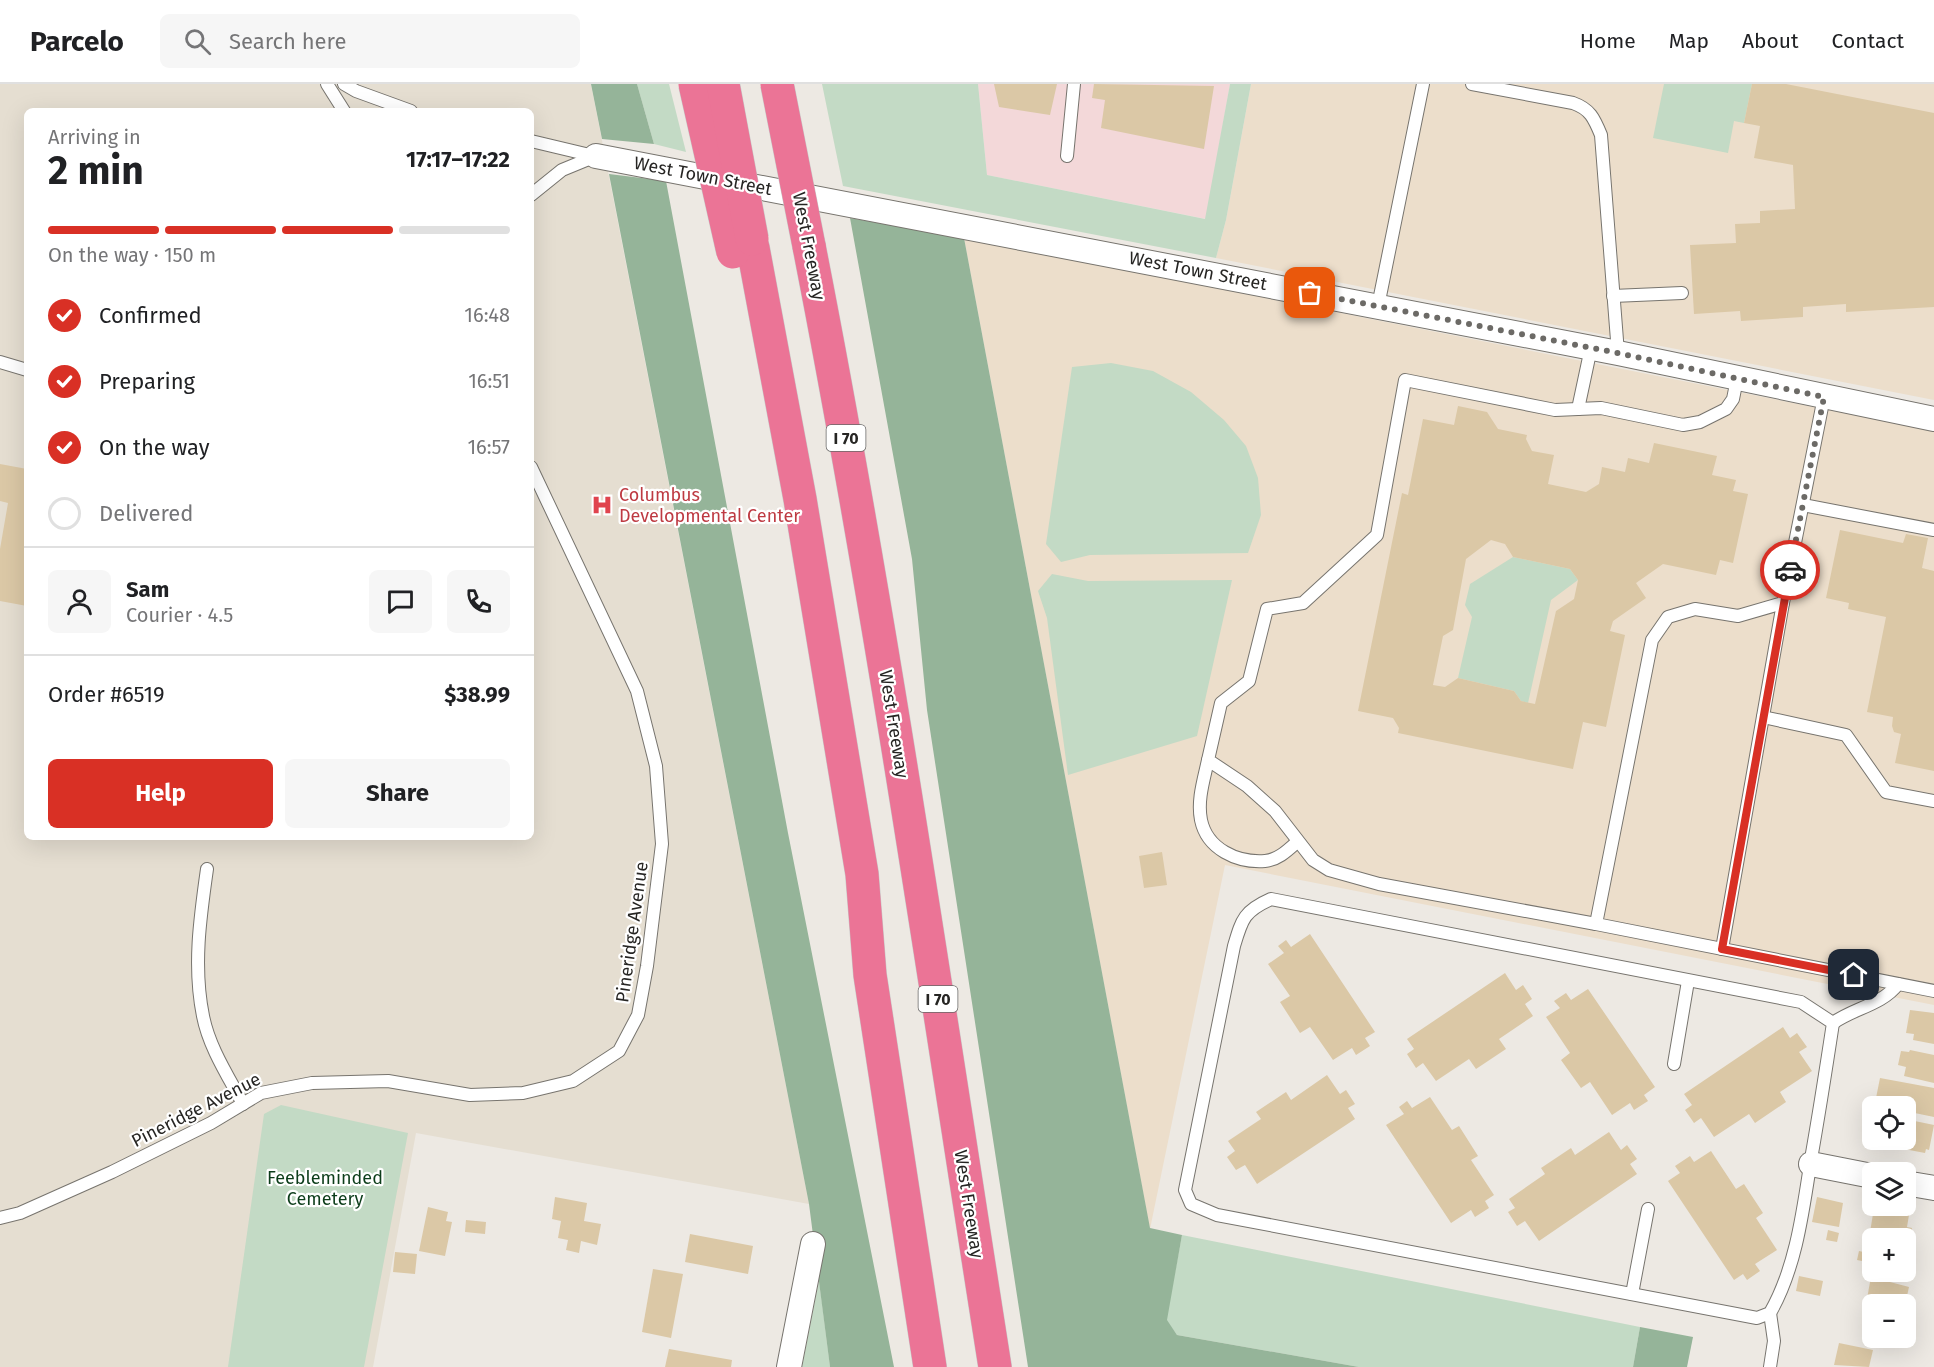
<!DOCTYPE html>
<html lang="en">
<head>
<meta charset="utf-8">
<style>
  :root { --surface:#fff; --page:#f6f6f6; --text:#202124; --muted:#757577; --line:#e0e0e0; --accent:#d93025 }
  body { margin:0; font-family:"Fira Sans",sans-serif; background:var(--page); color:var(--text); height:100vh; display:flex; flex-direction:column; font-size:22px; white-space:nowrap }
  * { box-sizing:border-box; margin:0 }
  p { font-size:20px; color:var(--muted) }
  .icon { flex:none; width:33px; height:33px; fill:none; stroke:currentColor; stroke-width:2; stroke-linecap:round; stroke-linejoin:round }
  .map { position:relative; flex:1; overflow:hidden }
  .sheet { position:absolute; left:24px; top:24px; width:510px; height:732px; display:flex; flex-direction:column; background:var(--surface); border-radius:9px; box-shadow:0 6px 24px #0002 }
  .sheet>* { flex:none }
  .controls { position:absolute; left:1862px; top:1012px; display:grid; gap:12px }
  .controls a { display:grid; place-items:center; width:54px; height:54px; border-radius:9px; background:var(--surface); box-shadow:0 6px 24px #0002; font-size:30px }
  .pin { position:absolute; display:grid; place-items:center; width:51px; height:51px; color:#fff; margin:-26px; border-radius:12px; box-shadow:0 3px 9px #0006 }
  .courier { position:absolute; display:grid; place-items:center; width:60px; height:60px; margin:-30px; border:4px solid #d93025; border-radius:50%; background:#fff; color:#222; box-shadow:0 2px 8px #0007 }
  .head em { font-style:normal; font-weight:700 }
  .head div { display:flex; flex-direction:column-reverse }
  .head { display:flex; align-items:center; justify-content:space-between; height:102px; padding:0 24px }
  h1 { font-size:39px; font-weight:700; line-height:45px }
  .bar { display:grid; grid-template-columns:repeat(4,1fr); gap:9px 6px; align-content:center; height:72px; padding:0 24px }
  .bar i { height:8px; border-radius:4px; background:var(--line) }
  .bar .selected { background:var(--accent) }
  .bar p { grid-column:span 4 }
  .line { display:flex; align-items:center; gap:15px; padding:0 24px; border-top:2px solid var(--line) }
  .line div { flex:1 }
  .round { display:grid; place-items:center; flex:none; width:63px; height:63px; border-radius:9px; background:var(--page) }
  ol { padding:0 24px; list-style:none }
  li { display:flex; align-items:center; gap:18px; height:66px }
  li p { margin-inline-start:auto }
  li .icon { padding:6px; border-radius:50%; background:var(--accent); color:#fff; stroke-width:4 }
  li:last-child { color:var(--muted) }
  li i { width:33px; height:33px; border:3px solid var(--line); border-radius:50% }
  .cta { display:flex; gap:12px; margin-top:auto; padding:12px 24px }
  .cta a { flex:1; height:69px; border-radius:9px; background:var(--accent); color:#fff; font-size:24px; font-weight:700; line-height:69px; text-align:center }
  .cta a+a { background:var(--page); color:var(--text) }
  header { display:flex; align-items:center; gap:36px; box-sizing:border-box; height:84px; padding:0 30px; background:var(--surface); border-bottom:2px solid var(--line) }
  header strong { font-size:28px }
  nav { display:flex; gap:33px; margin-inline-start:auto; font-size:21px }
  .search { width:420px; height:54px; background:var(--page); display:flex; align-items:center; gap:15px; box-sizing:border-box; padding:0 21px; border-radius:9px; color:var(--muted); font-size:22px }
  .map>svg:first-child { display:block }
</style>
</head>
<body>
<header>
<strong>Parcelo</strong>
<div class="search"><svg class="icon" aria-label="search" viewBox="0 0 24 24"><circle cx="10" cy="10" r="6"/><path d="M15 15l6 6"/></svg>Search here</div>
<nav><a>Home</a><a>Map</a><a>About</a><a>Contact</a></nav>
</header>
<div class="map">
<svg width="1934" height="1283" viewBox="0 0 1934 1283">
  <rect width="100%" height="100%" fill="#ede9e3"/>
  <polygon fill="#f3d8d9" points="978,0 1230,0 1206,135 987,91"/>
  <path fill="#e5ded1" fill-rule="evenodd" d="M0,0H591L809,1120L416,1049L373,1283H0ZM27,27H531V753H27Z"/>
  <g fill="#ecdecb">
    <polygon points="1251,0 1934,0 1934,316 1216,174 1226,136"/>
    <polygon points="964,154 1934,347 1934,921 1225,781 1150,1145"/>
  </g>
  <g fill="#c3dac5">
    <polygon points="637,0 669,0 686,68 654,60"/>
    <polygon points="822,0 978,0 987,91 1205,135 1230,0 1251,0 1226,136 1216,174 843,102"/>
    <polygon points="1664,0 1752,0 1744,39 1734,37 1728,69 1653,54"/>
    <polygon points="1111,279 1153,287 1191,308 1224,336 1246,362 1258,394 1261,431 1248,469 1090,471 1061,478 1046,460 1072,283"/>
    <polygon points="1513,473 1570,485 1578,496 1551,516 1528,619 1521,617 1514,607 1458,594 1472,533 1465,521 1470,500"/>
    <polygon points="1052,490 1088,497 1232,496 1197,652 1068,691 1047,534 1038,507"/>
    <polygon points="281,1021 408,1049 364,1283 228,1283 264,1030"/>
    <polygon points="1182,1151 1640,1243 1633,1283 1359,1283 1177,1251 1166,1236"/>
    <polygon points="819,1196 830,1283 802,1283"/>
  </g>
  <g fill="#95b499">
    <polygon points="591,0 637,0 654,60 602,55"/>
    <polygon points="609,90 666,97 788,749 894,1283 830,1283 809,1120"/>
    <polygon points="850,134 964,154 1150,1144 1182,1151 1167,1236 1177,1251 1359,1283 1028,1283 927,626 912,475"/>
    <polygon points="1640,1243 1693,1253 1687,1283 1633,1283"/>
  </g>
  <g fill="#dbc8a6" fill-rule="evenodd">
    <polygon points="994,0 1057,0 1050,31 999,23"/>
    <polygon points="1094,0 1214,2 1204,65 1101,44 1105,16 1092,14"/>
    <polygon points="1752,0 1786,0 1934,29 1934,223 1846,228 1846,220 1803,223 1803,233 1741,237 1740,227 1694,230 1690,161 1736,159 1735,140 1760,139 1760,127 1795,125 1793,81 1754,74 1760,42 1744,39"/>
    <path d="M1458,322L1487,328L1498,345L1527,351L1526,355L1532,367L1554,371L1548,400L1586,408L1599,400L1602,383L1625,388L1628,374L1649,379L1654,359L1717,372L1712,391L1736,396L1733,407L1748,410L1733,479L1720,476L1716,491L1663,480L1636,499L1646,514L1613,537L1610,547L1625,551L1606,643L1583,638L1573,685L1398,649L1399,644L1393,634L1358,627L1402,409L1408,411L1423,335L1454,341ZM1491,456L1505,460L1513,473L1570,485L1578,496L1574,515L1556,527L1535,620L1521,617L1514,607L1458,594L1445,603L1433,601L1443,552L1453,546L1466,475Z"/>
    <polygon points="0,380 27,385 27,522 0,517 0,465 8,419 0,417"/>
    <polygon points="1840,446 1903,459 1906,450 1928,454 1922,484 1934,487 1934,687 1895,679 1901,650 1894,648 1892,642 1893,633 1867,628 1886,533 1848,525 1849,519 1826,514"/>
    <polygon points="1162,768 1167,801 1144,804 1139,772"/>
    <polygon points="1310,850 1375,948 1365,954 1370,962 1356,971 1352,964 1333,976 1310,943 1300,949 1280,918 1290,912 1268,880 1284,869 1278,862 1286,856 1291,863"/>
    <polygon points="1505,889 1516,906 1523,901 1532,915 1525,920 1533,932 1499,955 1506,965 1476,985 1469,975 1436,997 1423,979 1416,984 1407,970 1414,965 1407,955"/>
    <polygon points="1588,905 1655,1003 1644,1011 1648,1017 1634,1026 1630,1019 1612,1031 1590,998 1581,1004 1561,976 1570,969 1546,933 1560,924 1554,917 1566,909 1571,916"/>
    <polygon points="1910,926 1934,929 1934,960 1913,956 1914,950 1906,949"/>
    <polygon points="1783,943 1790,954 1797,949 1807,963 1799,968 1812,987 1780,1008 1786,1018 1755,1039 1749,1030 1714,1053 1701,1034 1694,1039 1685,1026 1692,1021 1684,1010"/>
    <polygon points="1910,966 1934,971 1934,999 1904,992 1906,983 1898,981 1901,967 1909,968"/>
    <polygon points="1327,991 1340,1010 1346,1006 1355,1020 1348,1024 1355,1035 1257,1100 1245,1081 1236,1086 1227,1073 1235,1067 1228,1057 1261,1035 1256,1028 1286,1008 1291,1016"/>
    <polygon points="1880,994 1934,1004 1934,1033 1905,1027 1905,1023 1896,1023 1897,1018 1876,1014"/>
    <polygon points="1430,1013 1452,1046 1459,1042 1478,1072 1471,1076 1494,1111 1485,1117 1489,1124 1475,1133 1471,1126 1451,1139 1386,1041 1404,1030 1399,1023 1407,1017 1412,1024"/>
    <polygon points="1867,1027 1872,1028 1872,1056 1905,1056 1905,1035 1934,1041 1929,1066 1926,1065 1925,1069 1883,1061 1882,1066 1864,1062 1866,1053 1862,1053"/>
    <polygon points="1609,1048 1621,1066 1627,1061 1637,1075 1630,1080 1637,1090 1539,1157 1525,1137 1517,1142 1508,1128 1515,1124 1509,1115 1545,1090 1541,1084 1571,1064 1575,1071"/>
    <polygon points="1711,1067 1736,1105 1744,1100 1763,1129 1756,1134 1777,1166 1755,1180 1760,1187 1747,1196 1743,1190 1734,1196 1668,1097 1680,1089 1675,1082 1690,1072 1694,1078"/>
    <polygon points="555,1113 587,1119 584,1137 601,1140 597,1161 581,1157 579,1169 566,1166 568,1156 558,1154 561,1137 552,1135"/>
    <polygon points="1817,1113 1843,1119 1839,1143 1812,1138"/>
    <polygon points="428,1123 448,1128 446,1137 452,1138 445,1172 419,1167"/>
    <polygon points="1874,1124 1909,1131 1907,1143 1912,1144 1909,1156 1870,1148"/>
    <polygon points="466,1136 486,1138 485,1150 465,1148"/>
    <polygon points="1828,1146 1839,1149 1837,1158 1826,1156"/>
    <polygon points="690,1150 753,1162 748,1190 685,1178"/>
    <polygon points="1859,1167 1872,1170 1872,1179 1857,1176"/>
    <polygon points="395,1168 417,1170 415,1190 393,1188"/>
    <polygon points="653,1185 683,1190 671,1254 642,1248"/>
    <polygon points="1799,1192 1823,1197 1820,1212 1796,1207"/>
    <polygon points="1871,1193 1909,1203 1905,1221 1866,1220"/>
    <polygon points="1839,1259 1873,1266 1869,1283 1834,1281"/>
    <polygon points="669,1265 732,1276 731,1283 665,1283"/>
  </g>
  <g fill="none" stroke-linecap="round" stroke-linejoin="round">
    <defs>
      <g id="service">
        <polyline points="327,0 344,27"/>
        <polyline points="344,0 356,7 411,27"/>
        <path d="M1472,0L1573,19C1590,25 1594,34 1601,51L1618,269"/>
        <polyline points="531,57 594,72"/>
        <polyline points="1067,72 1074,0"/>
        <polyline points="531,111 562,86 596,72"/>
        <polyline points="1613,212 1682,209"/>
        <polyline points="1378,222 1423,0"/>
        <polyline points="1591,264 1578,325 1555,326 1405,296 1377,451 1303,519 1267,525 1249,597 1221,619 1208,676 1247,702 1275,727 1313,776 1329,786 1379,800 1596,840"/>
        <polyline points="0,278 27,286"/>
        <polyline points="1824,313 1783,519 1738,532 1695,525 1668,533 1652,556 1596,840 1934,907"/>
        <polyline points="1578,325 1601,324 1683,341 1700,338 1726,325 1733,315 1737,295"/>
        <polyline points="1803,421 1934,446"/>
        <polyline points="1763,633 1846,651 1886,708 1934,717"/>
        <path d="M1208,676C1204,695 1197,716 1201,736C1207,765 1237,779 1265,777C1278,776 1288,766 1297,758"/>
        <path d="M207,785C200,834 193,883 203,932C209,963 228,992 243,1020"/>
        <path d="M1271,815L1801,918L1833,939C1826,985 1819,1030 1811,1075C1803,1127 1796,1184 1770,1229L1757,1234L1217,1131L1191,1120L1185,1106L1234,862C1242,835 1244,827 1271,815Z"/>
        <polyline points="1722,865 1783,519"/>
        <path d="M1833,939C1854,924 1882,921 1898,900"/>
        <polyline points="1674,980 1688,897"/>
        <polyline points="0,1134 20,1129 112,1088 211,1039 261,1009 312,999 388,997 470,1011 523,1009 573,997 619,967 638,931 647,882 662,760 656,682 637,607 531,383"/>
        <polyline points="1632,1210 1648,1125"/>
        <polyline points="1770,1283 1774,1257 1770,1229"/>
      </g>
      <g id="minor">
        <polyline points="596,72 1618,269 1934,335"/>
        <polyline points="1811,1080 1872,1092"/>
        <polyline points="1905,1099 1934,1104"/>
        <polyline points="789,1283 813,1160"/>
      </g>
      <g id="motorway">
        <path d="M809,162C882,534 936,909 995,1283"/>
        <polyline points="753,164 800,415 862,790 870,891 930,1283"/>
      </g>
    </defs>
    <use href="#service" stroke="#77746e" stroke-width="14"/>
    <use href="#minor" stroke="#77746e" stroke-width="26"/>
    <use href="#motorway" stroke="#c7c6c6" stroke-width="34"/>
    <use href="#service" stroke="#fff" stroke-width="12"/>
    <use href="#minor" stroke="#fff" stroke-width="24"/>
    <use href="#motorway" stroke="#eb7496" stroke-width="33"/>
    <defs>
      <g id="motorway-bridge">
        <polyline points="695,0 733,168"/>
        <polyline points="723,0 752,155"/>
        <polyline points="777,0 809,162"/>
      </g>
    </defs>
    <use href="#motorway-bridge" stroke="#c7c6c6" stroke-width="34" stroke-linecap="butt"/>
    <use href="#motorway-bridge" stroke="#eb7496" stroke-width="33"/>
  </g>
  <g fill="none" stroke-linecap="round" stroke-linejoin="round">
    <polyline stroke="#6c6a66" stroke-width="6" stroke-dasharray="0 10.8" points="1310,209 1618,269 1824,313 1790,486"/>
    <polyline stroke="#d93025" stroke-width="8" points="1790,486 1722,865 1854,891"/>
  </g>
  <defs>
    <symbol id="hospital-bare" viewBox="-9 -9 18 18"><path d="M-5-5h3v3.5h4V-5h3V5h-3V1.5h-4V5h-3Z" fill="#e0444e" stroke="#fff" stroke-width="2.5" paint-order="stroke"/></symbol>
  </defs>
  <g fill-rule="evenodd">
    <use href="#hospital-bare" x="587" y="406" width="30" height="30"/>
  </g>
  <g text-anchor="middle" stroke-width="4.5" stroke-linejoin="round" paint-order="stroke">
    <g fill="#fff" stroke="#676665" stroke-width="1.5">
      <rect x="826.5" y="341" width="39" height="26" rx="4.5"/>
      <rect x="918.5" y="902" width="39" height="26" rx="4.5"/>
    </g>
    <g font-size="16" font-weight="bold" fill="#262523">
      <text x="846" y="360">I 70</text>
      <text x="938" y="921">I 70</text>
    </g>
    <g font-size="18" fill="#262523" stroke="#fff">
      <text transform="translate(703 92) rotate(11)" y="6">West Town Street</text>
      <text transform="translate(809 162) rotate(79)" y="6">West Freeway</text>
      <text transform="translate(1198 187) rotate(11)" y="6">West Town Street</text>
      <text transform="translate(894 640) rotate(81)" y="6">West Freeway</text>
      <text transform="translate(632 848) rotate(-82)" y="6">Pineridge Avenue</text>
      <text transform="translate(196 1026) rotate(-27)" y="6">Pineridge Avenue</text>
      <text transform="translate(969 1120) rotate(81)" y="6">West Freeway</text>
    </g>
    <g font-size="18" fill="#be3a42" stroke="#fff" text-anchor="start">
      <text x="619" y="417">Columbus<tspan x="619" dy="21">Developmental Center</tspan></text>
    </g>
    <g font-size="18" fill="#0c3d1a" stroke="#fff">
      <text x="325" y="1100">Feebleminded<tspan x="325" dy="21">Cemetery</tspan></text>
    </g>
  </g>
</svg>
<div class="controls">
<a><svg class="icon" aria-label="locate" viewBox="0 0 24 24"><circle cx="12" cy="12" r="6"/><path d="M12 2v4M12 18v4M2 12h4M18 12h4"/></svg></a>
<a><svg class="icon" aria-label="layers" viewBox="0 0 24 24"><path d="M12 4l9 5-9 5-9-5zM3 14l9 5 9-5"/></svg></a>
<a>+</a>
<a>−</a>
</div>
<div class="pin" style="left:1310px;top:209px;background:#ea580c"><svg class="icon" aria-label="bag" viewBox="0 0 24 24"><path d="M5 8h14l-1 12H6zM9 8a3 3 0 0 1 6 0"/></svg></div>
<div class="pin" style="left:1854px;top:891px;background:#1f2937"><svg class="icon" aria-label="home" viewBox="0 0 24 24"><path d="M3 11l9-7 9 7M6 9v11h12V9"/></svg></div>
<div class="courier" style="left:1790px;top:486px"><svg class="icon" aria-label="car" viewBox="0 0 24 24"><path d="M5 17H2v-5l4-1 3-4h7l3 4 3 1v5h-3M9 17h6M6 11h13"/><circle cx="7" cy="17" r="2"/><circle cx="17" cy="17" r="2"/></svg></div>
<section class="sheet">
<div class="head"><div><h1>2 min</h1><p>Arriving in</p></div><em>17:17–17:22</em></div>
<div class="bar"><i class="selected"></i><i class="selected"></i><i class="selected"></i><i></i><p>On the way · 150 m</p></div>
<ol>
<li><svg class="icon" aria-label="check" viewBox="0 0 24 24"><path d="M5 12l5 5 9-10"/></svg>Confirmed<p>16:48</p></li>
<li><svg class="icon" aria-label="check" viewBox="0 0 24 24"><path d="M5 12l5 5 9-10"/></svg>Preparing<p>16:51</p></li>
<li><svg class="icon" aria-label="check" viewBox="0 0 24 24"><path d="M5 12l5 5 9-10"/></svg>On the way<p>16:57</p></li>
<li><i></i>Delivered</li>
</ol>
<div class="line" style="height:108px"><a class="round"><svg class="icon" aria-label="person" viewBox="0 0 24 24"><circle cx="12" cy="8" r="4"/><path d="M4 21q1-7 8-7t8 7"/></svg></a><div><b>Sam</b><p>Courier · 4.5</p></div><a class="round"><svg class="icon" aria-label="chat" viewBox="0 0 24 24"><path d="M4 5h16v11H9l-5 4z"/></svg></a><a class="round"><svg class="icon" aria-label="phone" viewBox="0 0 24 24"><path d="M5 4h4l2 5-3 2q2 4 5 5l2-3 5 2v4C11 20 4 13 5 4z"/></svg></a></div>
<div class="line" style="height:78px"><div>Order #6519</div><b>$38.99</b></div>
<div class="cta"><a>Help</a><a>Share</a></div>
</section>
</div>
</body>
</html>
